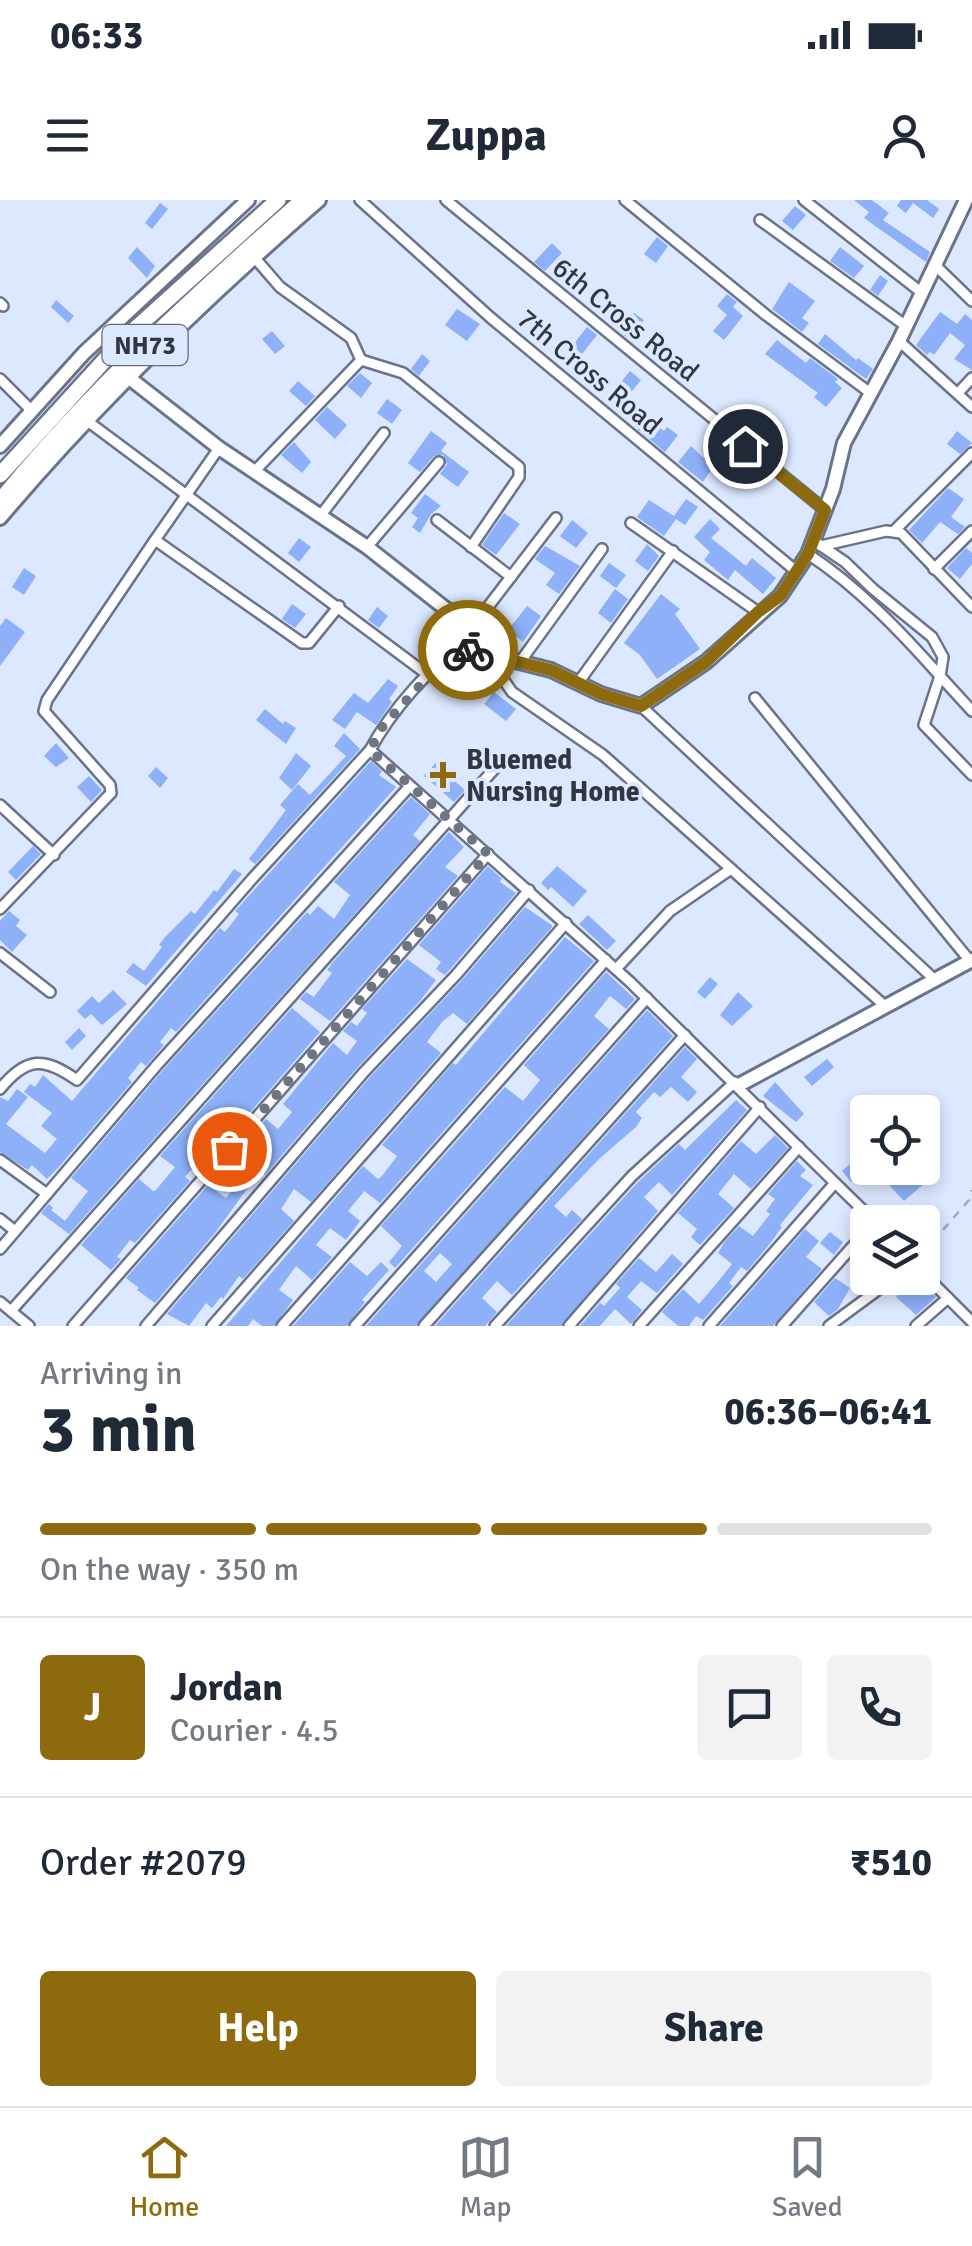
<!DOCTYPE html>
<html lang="en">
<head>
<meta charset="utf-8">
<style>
  :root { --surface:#fff; --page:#f2f2f3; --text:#1f2937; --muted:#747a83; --line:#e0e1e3; --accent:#8d6a0d }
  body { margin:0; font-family:Signika,sans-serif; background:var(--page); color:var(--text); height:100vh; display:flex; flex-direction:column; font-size:38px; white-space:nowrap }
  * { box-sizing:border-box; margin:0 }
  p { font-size:32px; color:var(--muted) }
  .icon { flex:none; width:55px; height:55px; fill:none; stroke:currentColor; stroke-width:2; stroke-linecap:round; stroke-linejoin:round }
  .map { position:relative; height:1126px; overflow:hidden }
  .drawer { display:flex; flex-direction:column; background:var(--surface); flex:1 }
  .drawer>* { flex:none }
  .buttons { position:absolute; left:850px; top:895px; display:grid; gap:20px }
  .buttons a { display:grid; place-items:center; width:90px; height:90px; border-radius:10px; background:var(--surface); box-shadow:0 5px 15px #0003; font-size:50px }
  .pin { position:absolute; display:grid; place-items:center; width:85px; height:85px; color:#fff; margin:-42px; border:5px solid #fff; border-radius:50%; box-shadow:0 2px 10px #0007 }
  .courier { position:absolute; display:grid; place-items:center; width:100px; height:100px; margin:-50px; border:8px solid #8d6a0d; border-radius:50%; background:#fff; color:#222; box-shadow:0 2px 12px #0007 }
  .overview em { font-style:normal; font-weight:800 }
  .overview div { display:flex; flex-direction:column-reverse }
  .overview { display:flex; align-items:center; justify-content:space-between; height:170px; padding:0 40px }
  h1 { font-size:65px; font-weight:800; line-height:75px }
  .bar { display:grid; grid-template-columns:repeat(4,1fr); gap:15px 10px; align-content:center; height:120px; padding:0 40px }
  .bar i { height:12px; border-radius:8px; background:var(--line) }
  .bar .current { background:var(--accent) }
  .bar p { grid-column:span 4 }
  .line { display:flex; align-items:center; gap:25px; padding:0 40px; border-top:2px solid var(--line) }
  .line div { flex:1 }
  .round { display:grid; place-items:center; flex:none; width:105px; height:105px; border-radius:10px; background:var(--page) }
  .action { display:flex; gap:20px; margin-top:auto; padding:20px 40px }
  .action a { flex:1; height:115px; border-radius:10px; background:var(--accent); color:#fff; font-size:40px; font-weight:800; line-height:115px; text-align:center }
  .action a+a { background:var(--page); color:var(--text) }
  .status { display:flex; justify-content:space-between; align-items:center; height:70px; padding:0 50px; background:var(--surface); direction:ltr }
  .status svg { height:28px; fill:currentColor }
  header { display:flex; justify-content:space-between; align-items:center; height:130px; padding:0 40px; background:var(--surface); font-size:45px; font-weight:800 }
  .dock { display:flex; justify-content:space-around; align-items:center; height:140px; border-top:2px solid var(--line); background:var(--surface); font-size:28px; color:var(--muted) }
  .dock a { display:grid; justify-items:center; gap:5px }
  .dock .current { color:var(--accent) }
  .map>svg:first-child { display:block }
</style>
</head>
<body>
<div class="status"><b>06:33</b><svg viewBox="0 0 49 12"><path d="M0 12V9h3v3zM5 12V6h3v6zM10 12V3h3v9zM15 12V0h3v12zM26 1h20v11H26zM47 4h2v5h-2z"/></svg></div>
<header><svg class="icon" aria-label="menu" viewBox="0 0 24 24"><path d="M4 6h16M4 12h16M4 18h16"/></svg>Zuppa<svg class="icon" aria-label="person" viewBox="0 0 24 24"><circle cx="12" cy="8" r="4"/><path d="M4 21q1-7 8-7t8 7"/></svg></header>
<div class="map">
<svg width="972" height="1126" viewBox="0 0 972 1126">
  <rect width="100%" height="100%" fill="#dce8ff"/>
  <g fill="#8db0f9" fill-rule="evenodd">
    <polygon points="854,0 872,0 889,13 883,20 930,52 926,62 864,18 869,12"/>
    <polygon points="901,0 927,0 939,9 933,18 913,3 906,13 897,6"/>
    <polygon points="160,3 168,9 152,29 145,23"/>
    <polygon points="795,6 806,15 793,30 782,21"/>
    <polygon points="657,37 668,46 656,63 644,54"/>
    <polygon points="552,43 562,53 545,71 534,62"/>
    <polygon points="137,47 155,66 147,78 128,58"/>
    <polygon points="840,47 864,66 854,78 830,61"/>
    <polygon points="880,75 888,81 878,96 870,90"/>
    <polygon points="789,82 815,101 802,118 809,123 802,132 772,109"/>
    <polygon points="727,94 737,102 733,107 743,116 724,140 713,131 727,115 717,106"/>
    <polygon points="56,100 74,116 68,123 51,107"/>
    <polygon points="457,109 480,124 467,141 445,125"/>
    <polygon points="940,112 957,124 965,114 972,120 972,170 954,159 965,145 950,133 934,155 930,152 927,155 916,145"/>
    <polygon points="634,113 644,120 630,140 620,132"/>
    <polygon points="587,127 597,135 582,154 572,146"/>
    <polygon points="272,131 285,146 275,154 262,139"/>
    <polygon points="825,134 856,160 858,158 873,169 866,179 818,144"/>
    <polygon points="777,140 806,163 810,158 838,179 835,182 842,188 826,207 814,197 818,193 765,154"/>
    <polygon points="422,154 430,161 419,176 411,169"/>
    <polygon points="630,171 641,180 624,201 613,192"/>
    <polygon points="360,173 372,183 361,198 347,186"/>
    <polygon points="298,181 315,196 306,206 289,191"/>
    <polygon points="387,199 402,210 392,224 377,213"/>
    <polygon points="327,207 347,225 335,239 315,220"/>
    <polygon points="644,215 664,231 667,227 678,235 665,252 635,227"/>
    <polygon points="431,231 447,243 441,251 469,272 458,287 440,274 447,264 443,255 434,256 420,272 408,263"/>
    <polygon points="957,231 972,243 960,254 947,244"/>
    <polygon points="294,242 311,262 302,273 281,255"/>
    <polygon points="691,246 713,267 703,282 678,262"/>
    <polygon points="948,288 964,299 951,317 965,327 958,334 940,322 922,343 909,330"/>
    <polygon points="425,294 441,306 431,314 420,333 412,327 418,318 411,313"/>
    <polygon points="686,299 698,307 685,325 676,319 664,336 637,317 649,300 674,316"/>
    <polygon points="504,313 520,324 496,355 482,345"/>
    <polygon points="710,319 720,329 711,338 746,366 752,358 776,378 763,394 735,370 728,380 704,360 710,352 694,337"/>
    <polygon points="572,320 588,333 576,348 560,336"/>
    <polygon points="299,338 311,347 299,362 288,353"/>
    <polygon points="647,344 659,356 648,371 635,361"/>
    <polygon points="545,346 580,366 559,394 546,385 555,373 535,359"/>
    <polygon points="966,348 972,353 972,364 960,379 947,368"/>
    <polygon points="609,363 626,375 616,388 600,376"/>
    <polygon points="24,368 36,376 24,395 12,387"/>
    <polygon points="615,389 628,399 611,423 598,413"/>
    <polygon points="661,394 680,409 675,414 700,449 657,479 640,455 624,443"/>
    <polygon points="292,404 306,414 295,428 282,419"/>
    <polygon points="527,406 541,416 523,442 508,430"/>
    <polygon points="377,407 388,416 379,428 368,420"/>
    <polygon points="6,418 25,432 0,466 0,426"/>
    <polygon points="388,479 398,486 389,499 392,502 376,525 357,512 345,529 332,520 354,493 368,503"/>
    <polygon points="494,492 516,509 506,521 484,504"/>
    <polygon points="265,509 283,524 285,521 296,528 286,544 256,520"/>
    <polygon points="344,533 360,549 255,664 249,659 286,610 280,605 298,584 310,595 346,556 334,546"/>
    <polygon points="56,543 69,558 56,567 44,556"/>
    <polygon points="296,553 311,566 292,590 279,578"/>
    <polygon points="440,558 454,571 450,577 465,590 454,602 424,576"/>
    <polygon points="371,561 382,571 379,575 396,587 176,832 171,828 160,842 164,845 146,866 141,862 128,878 132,882 58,968 47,979 32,965 28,970 0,952 0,897 8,901 17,889 28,897 6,924 45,953 57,939 41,926 52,913 24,892 30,884 35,887 43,875 72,901 220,728 225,732 239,714 235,711"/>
    <polygon points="156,567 168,578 160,588 148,576"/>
    <polygon points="89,576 102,590 91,602 77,587"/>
    <polygon points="411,597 430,614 413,635 420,641 69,1034 41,1013 49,1004 53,1008 51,1010 65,1021 88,991 71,978 163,870 307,712 310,715 318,706 334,719 350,695 334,682"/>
    <polygon points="449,632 464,647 445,667 458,676 330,821 300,799 306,792 314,797 332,773 327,770 333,762"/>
    <polygon points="33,646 41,654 16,680 8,672"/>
    <polygon points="488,666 502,679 500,682 516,693 445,775 436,769 441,762 419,745"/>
    <polygon points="557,666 587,691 573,707 551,687 548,690 541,683"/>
    <polygon points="234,669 242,674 146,786 126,772 133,763 144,771 162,747 159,745 165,737 191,711 195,714 214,690 217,692"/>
    <polygon points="525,707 553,726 467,824 453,813 442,822 427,842 441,853 311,1002 294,989 281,1009 294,1021 243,1079 239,1076 223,1099 221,1097 212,1108 206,1103 189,1126 167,1114 370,877 462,780"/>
    <polygon points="9,711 20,720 16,726 27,735 12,752 0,740 0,721"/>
    <polygon points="588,715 616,741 607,750 579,724"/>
    <polygon points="565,737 594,761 380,1003 364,991 362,994 348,1011 360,1021 346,1040 330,1028 316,1045 332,1057 312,1080 296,1066 279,1090 293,1100 274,1126 262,1126 253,1119 248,1126 226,1126 363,966 378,979 382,976 397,956 382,945 453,863 456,865"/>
    <polygon points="407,759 436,780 420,801 358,867 265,975 260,971 215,1033 155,1103 137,1090 139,1088 126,1078 208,985 226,998 251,966 238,956 248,944 245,942 266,919 278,929 292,912 283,904 333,843 347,855 357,841 343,831 351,822 357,826 367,813 362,809"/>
    <polygon points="606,772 635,799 626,809 610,796 594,816 609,829 395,1068 389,1062 402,1046 381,1026 505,887 523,901 540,880 524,865"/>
    <polygon points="710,777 718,784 705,799 697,792"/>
    <polygon points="113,790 127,804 102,825 91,814 85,819 77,811 92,796 99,803"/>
    <polygon points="738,792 753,806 732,826 720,815"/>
    <polygon points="292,808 320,832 245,918 237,912 220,933 210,926 196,942 207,952 185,977 190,981 135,1043 130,1040 117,1057 121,1059 111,1070 81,1045 139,979 153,991 156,990 175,967 160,956"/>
    <path d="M647,810L673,836L416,1126H366ZM440,1053L452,1064L436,1082L424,1071Z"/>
    <polygon points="79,828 86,836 72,850 65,842"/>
    <polygon points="685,847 697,859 681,877 697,892 688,902 671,887 660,897 654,892 636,912 642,918 636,927 599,959 554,1006 566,1017 572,1010 582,1019 512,1095 497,1081 482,1098 497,1112 485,1126 435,1126"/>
    <polygon points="827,859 834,867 812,886 804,877"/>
    <polygon points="775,882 804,914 796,922 763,896"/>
    <polygon points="736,900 747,910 672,995 659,982 644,997 658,1011 561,1126 506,1126 638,982 679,944 685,950"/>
    <polygon points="775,935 788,948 751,989 734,974 718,994 734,1008 700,1045 691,1037 697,1029 678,1013 741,941 756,954"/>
    <polygon points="861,955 868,962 868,968 851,982 842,971"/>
    <polygon points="797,961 806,970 800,976 813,985 780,1025 782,1027 769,1045 747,1071 741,1067 729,1083 733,1086 703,1120 696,1116 689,1126 678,1126 662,1112 683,1089 699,1104 712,1089 732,1064 718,1053 725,1041 739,1026 753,1036 770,1014 766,1011 775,999 768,994"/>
    <polygon points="911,968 925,983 904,1001 889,985"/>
    <polygon points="805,1029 819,1041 806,1057 822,1069 773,1126 720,1126"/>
    <polygon points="830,1032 843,1042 834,1055 820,1043"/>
    <polygon points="672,1054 683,1064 657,1093 641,1081 627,1097 642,1110 631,1124 615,1109 600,1126 580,1126 600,1103 604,1106 620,1088 616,1084 639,1058 656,1072"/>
    <polygon points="350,1062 367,1076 381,1062 389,1070 362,1100 365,1102 347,1126 293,1126"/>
    <polygon points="835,1078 850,1088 838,1109 829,1116 814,1102"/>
    <polygon points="914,1078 936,1097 916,1115 896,1097"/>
  </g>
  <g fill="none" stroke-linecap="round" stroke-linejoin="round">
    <defs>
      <g id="street">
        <polyline points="360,0 491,118 796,371"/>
        <polyline points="446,0 825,310"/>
        <polyline points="625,0 766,115 869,192"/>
        <polyline points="804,0 922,93"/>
        <polyline points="760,20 906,126"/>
        <polyline points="254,57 280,87 351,138 361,160 254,272"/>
        <polyline points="935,65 972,101"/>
        <polyline points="0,103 3,106"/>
        <polyline points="899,141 972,207"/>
        <polyline points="361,160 403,173 519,267 519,277 471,347"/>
        <polyline points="0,179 31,210"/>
        <polyline points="958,193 972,178"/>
        <polyline points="86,220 428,475"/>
        <polyline points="219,248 155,340 302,443 309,443 339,406"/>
        <polyline points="321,315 384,233"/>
        <polyline points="437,320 511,377"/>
        <polyline points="631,323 758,412"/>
        <polyline points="894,331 972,253"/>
        <polyline points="814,341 845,362 873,389 932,437 943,457 940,476 972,511"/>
        <polyline points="821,346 886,331 901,333 972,407"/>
        <polyline points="367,347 439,262"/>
        <path d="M808,354C857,386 901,432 940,476L924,525L972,575"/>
        <polyline points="934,369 972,331"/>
        <polyline points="471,429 556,318"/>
        <polyline points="520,462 602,349"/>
        <polyline points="578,483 673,351"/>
        <polyline points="755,498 970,761"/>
        <polyline points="641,506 935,780"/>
        <polyline points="370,550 629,781 875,1022"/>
        <polyline points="0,605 54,655"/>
        <polyline points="0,709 111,593 110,585 44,511 47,500 155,340"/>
        <polyline points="0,753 50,792"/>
        <polyline points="616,769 670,711 731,669"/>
        <path d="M0,889C27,856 44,857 77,880L252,679L370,550C385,522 434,454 468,450C477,449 490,455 499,457L503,479L512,492L603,555L885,806"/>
        <polyline points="0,960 47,994"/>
        <polyline points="0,1019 15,1031"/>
        <polyline points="0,1049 157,865 410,586"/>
        <polyline points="922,1072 972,1122"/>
        <polyline points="0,1102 29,1126"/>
        <polyline points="11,1111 504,558"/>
        <polyline points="73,1126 488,654"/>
        <polyline points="146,1126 364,872 456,775 529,690"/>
        <polyline points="212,1126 566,723"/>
        <polyline points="282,1126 606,760"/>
        <polyline points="355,1126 647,798"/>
        <polyline points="424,1126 685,835"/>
        <polyline points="495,1126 632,976 735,882"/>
        <polyline points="569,1126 760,907"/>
        <polyline points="639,1126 799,947"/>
        <polyline points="709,1126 835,983"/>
        <polyline points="782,1126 868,1029"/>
        <polyline points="829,1126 894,1078"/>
        <polyline points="916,1126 948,1098"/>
      </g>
      <g id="secondary">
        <polyline points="128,177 219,248 367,347 493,446 499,457 551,470 601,494 641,506 706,462 780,396 808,354 833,289 844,243 899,141 966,0"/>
        <polyline points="0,246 84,153 248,0"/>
        <path d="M0,318C97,203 205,99 319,0"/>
        <polyline points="739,885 972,760"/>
      </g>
      <g id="highway">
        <polyline points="0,275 124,139 278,0"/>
        <path d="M0,301C90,191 196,94 303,0"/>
      </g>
    </defs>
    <use href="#street" stroke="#6a7488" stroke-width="14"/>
    <use href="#secondary" stroke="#6a7488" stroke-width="18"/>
    <use href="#highway" stroke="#6a7488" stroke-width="20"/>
    <polyline stroke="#9fa8ba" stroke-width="2.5" stroke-dasharray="8 8" stroke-linecap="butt" points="922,1054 969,1000 972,990"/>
    <use href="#street" stroke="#fff" stroke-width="9"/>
    <use href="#secondary" stroke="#fff" stroke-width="12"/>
    <use href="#highway" stroke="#fff" stroke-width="15"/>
  </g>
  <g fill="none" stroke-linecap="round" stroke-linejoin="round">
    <polyline stroke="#6e7482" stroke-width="10" stroke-dasharray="0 18" points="229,949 488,654 370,550 383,526 444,459 468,450"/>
    <polyline stroke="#8d6a0d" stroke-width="12" points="468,450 551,470 601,494 641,506 706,462 758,412 780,396 808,354 825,310 745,246"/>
  </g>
  <path fill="#8d6a0d" stroke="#dce8ff" stroke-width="4" d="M438 560h10v10h10v10h-10v10h-10v-10h-10v-10h10z"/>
  <g text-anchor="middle" stroke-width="8" stroke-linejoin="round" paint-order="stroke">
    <rect fill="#dce8ff" stroke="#656b79" stroke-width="2.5" x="102.5" y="125" width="85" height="40" rx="8"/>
    <g font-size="25" font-weight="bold" fill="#32363f">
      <text x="145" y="154">NH73</text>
    </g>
    <g font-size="28" fill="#32363f" stroke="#dce8ff">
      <text transform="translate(626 119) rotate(39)" y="10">6th Cross Road</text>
      <text transform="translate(590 171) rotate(40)" y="10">7th Cross Road</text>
    </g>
    <g font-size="28" font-weight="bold" fill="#32363f" stroke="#dce8ff" text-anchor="start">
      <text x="466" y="569">Bluemed<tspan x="466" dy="32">Nursing Home</tspan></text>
    </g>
  </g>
</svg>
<div class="buttons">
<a><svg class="icon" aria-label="locate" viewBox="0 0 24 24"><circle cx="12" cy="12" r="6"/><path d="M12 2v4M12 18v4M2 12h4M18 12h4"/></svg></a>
<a><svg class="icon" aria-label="layers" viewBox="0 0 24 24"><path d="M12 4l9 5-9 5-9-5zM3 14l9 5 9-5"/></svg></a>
</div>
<div class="pin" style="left:229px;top:949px;background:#ea580c"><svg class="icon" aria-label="bag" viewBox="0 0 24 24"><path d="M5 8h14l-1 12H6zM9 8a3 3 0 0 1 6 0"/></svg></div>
<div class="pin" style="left:745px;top:246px;background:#1f2937"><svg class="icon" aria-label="home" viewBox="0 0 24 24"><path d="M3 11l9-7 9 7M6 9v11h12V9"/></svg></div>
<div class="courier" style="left:468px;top:450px"><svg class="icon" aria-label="bike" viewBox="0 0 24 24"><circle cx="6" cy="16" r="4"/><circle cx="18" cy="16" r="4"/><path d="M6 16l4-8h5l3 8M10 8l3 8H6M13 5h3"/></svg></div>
</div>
<section class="drawer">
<div class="overview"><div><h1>3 min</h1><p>Arriving in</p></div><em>06:36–06:41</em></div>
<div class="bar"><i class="current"></i><i class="current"></i><i class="current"></i><i></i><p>On the way · 350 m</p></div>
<div class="line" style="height:180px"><b class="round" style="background:var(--accent);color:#fff">J</b><div><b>Jordan</b><p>Courier · 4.5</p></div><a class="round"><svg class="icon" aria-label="chat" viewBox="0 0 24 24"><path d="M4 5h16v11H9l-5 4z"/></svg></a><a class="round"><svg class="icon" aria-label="phone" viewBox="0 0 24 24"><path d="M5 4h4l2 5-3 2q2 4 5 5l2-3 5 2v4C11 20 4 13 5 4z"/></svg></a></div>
<div class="line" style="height:130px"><div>Order #2079</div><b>₹510</b></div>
<div class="action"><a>Help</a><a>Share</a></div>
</section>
<nav class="dock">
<a class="current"><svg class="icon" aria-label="home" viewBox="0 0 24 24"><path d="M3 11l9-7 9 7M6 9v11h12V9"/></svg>Home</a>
<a><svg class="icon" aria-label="map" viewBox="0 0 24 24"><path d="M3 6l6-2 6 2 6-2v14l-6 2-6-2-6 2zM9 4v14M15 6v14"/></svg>Map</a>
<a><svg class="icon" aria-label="saved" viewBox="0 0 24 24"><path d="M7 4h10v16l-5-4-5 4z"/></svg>Saved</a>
</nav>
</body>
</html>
